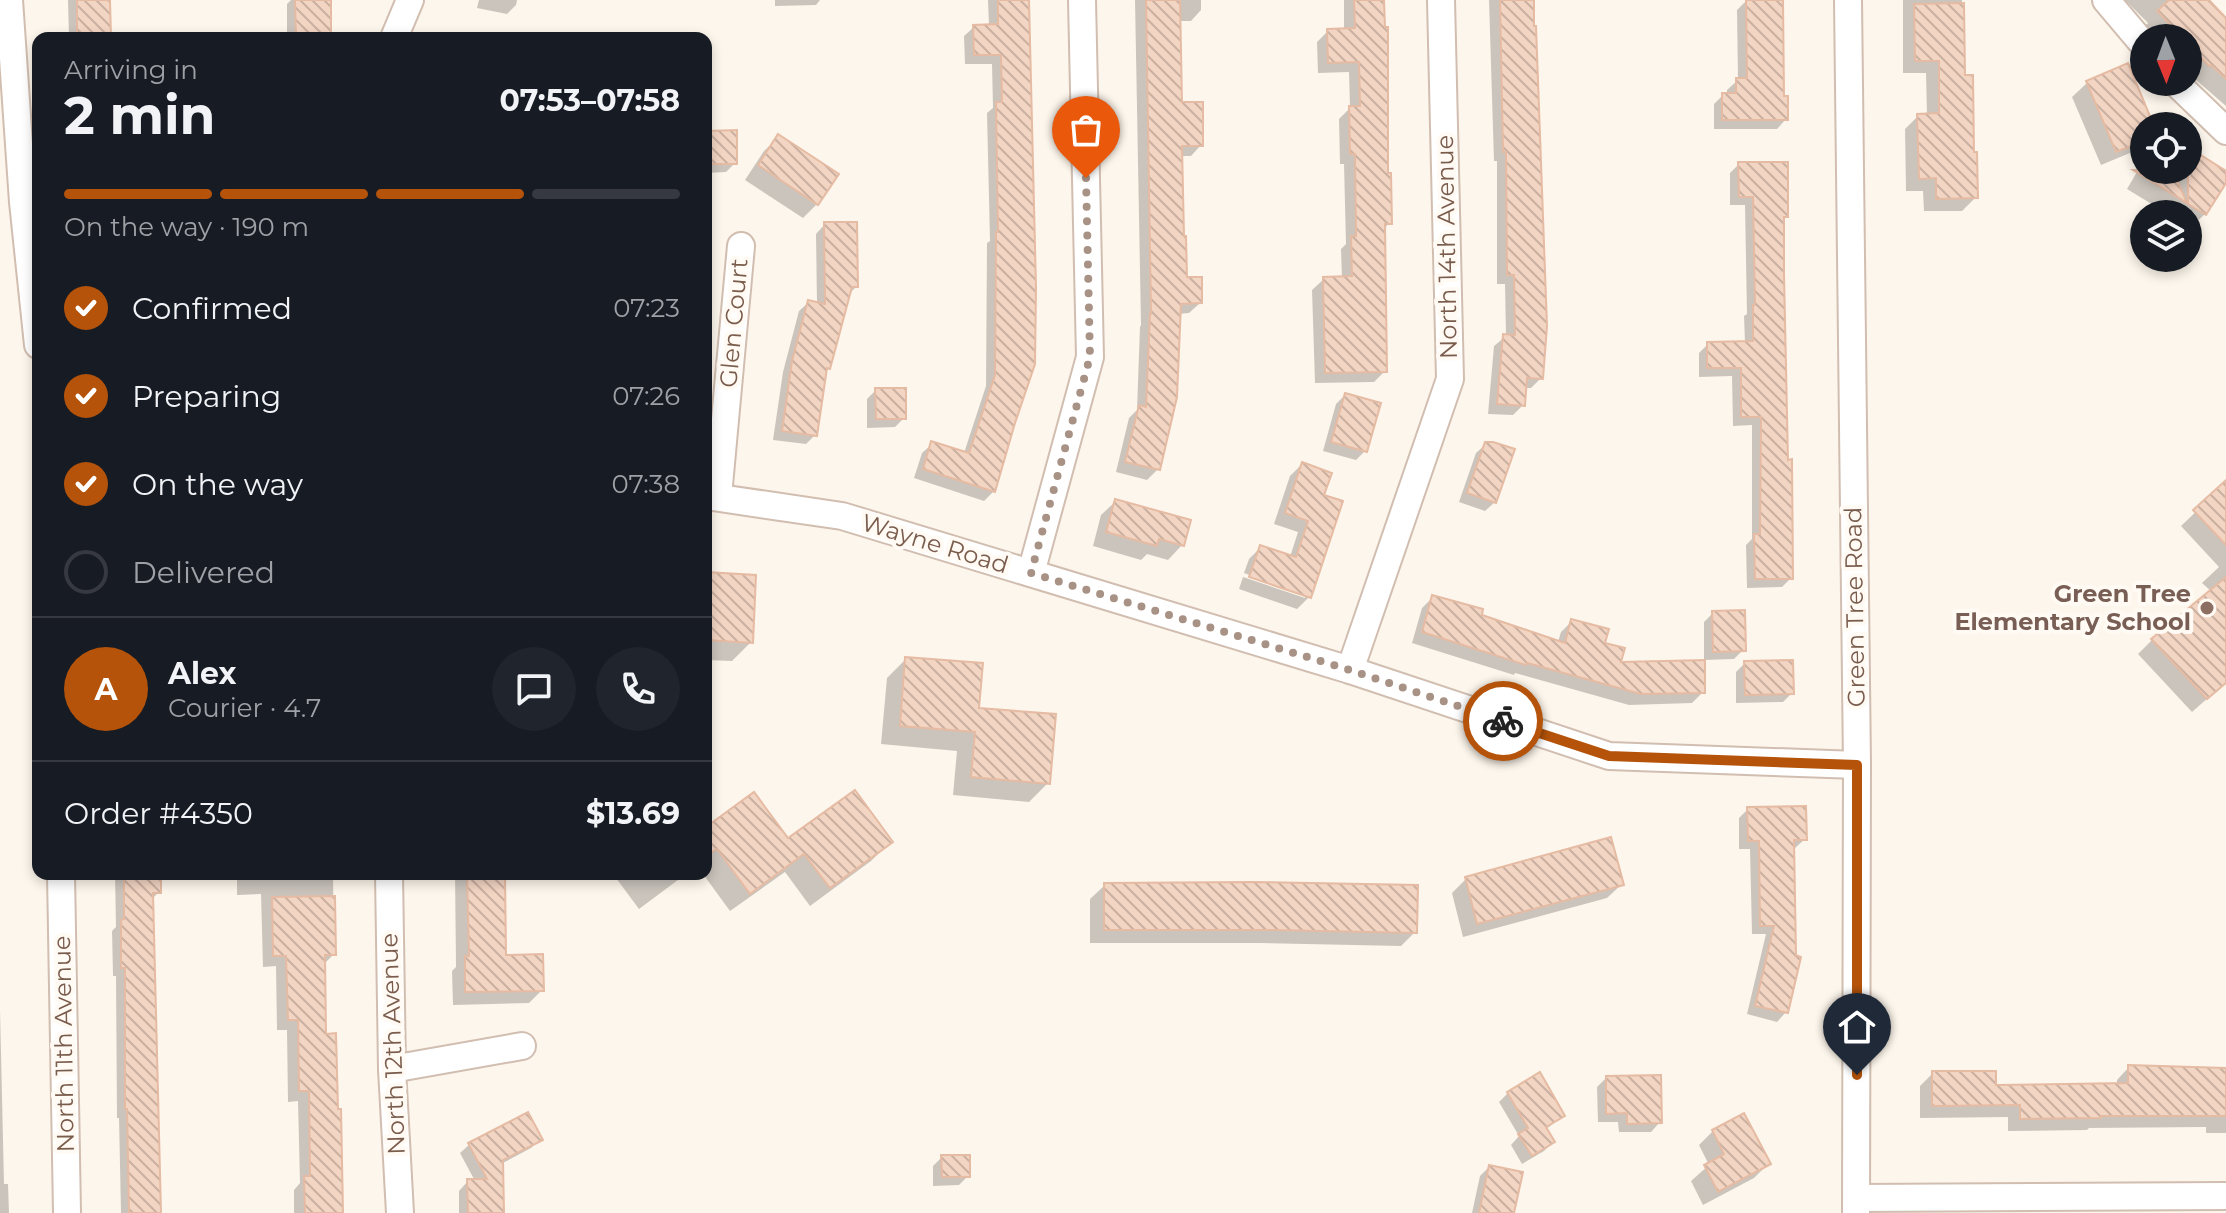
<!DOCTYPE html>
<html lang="en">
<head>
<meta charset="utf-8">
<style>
  :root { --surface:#171b24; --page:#20242c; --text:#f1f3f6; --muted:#9ea1a6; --line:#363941; --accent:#b45309 }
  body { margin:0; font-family:Montserrat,sans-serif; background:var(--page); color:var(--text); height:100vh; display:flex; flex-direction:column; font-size:30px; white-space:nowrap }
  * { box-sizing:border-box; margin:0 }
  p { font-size:26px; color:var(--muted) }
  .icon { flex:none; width:44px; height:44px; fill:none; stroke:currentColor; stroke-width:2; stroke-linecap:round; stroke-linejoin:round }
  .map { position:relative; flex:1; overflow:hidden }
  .details { position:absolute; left:32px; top:32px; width:680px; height:848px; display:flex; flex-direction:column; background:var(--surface); border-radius:16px; box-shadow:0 4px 12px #0003 }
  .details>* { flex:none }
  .needle { width:52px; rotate:179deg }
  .fabs { position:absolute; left:2130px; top:24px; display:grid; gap:16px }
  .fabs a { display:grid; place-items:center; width:72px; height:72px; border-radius:50%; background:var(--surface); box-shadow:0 4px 12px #0003; font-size:40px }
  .pin { position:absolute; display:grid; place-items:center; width:68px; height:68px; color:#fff; margin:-82px -34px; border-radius:50% 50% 50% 0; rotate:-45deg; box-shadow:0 0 8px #0007 }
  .pin .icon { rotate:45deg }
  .courier { position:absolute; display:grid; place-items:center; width:80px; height:80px; margin:-40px; border:6px solid #b45309; border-radius:50%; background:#fff; color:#222; box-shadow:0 2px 10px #0007 }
  .head em { font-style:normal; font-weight:700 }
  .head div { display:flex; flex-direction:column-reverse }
  .head { display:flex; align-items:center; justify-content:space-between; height:136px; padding:0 32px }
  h1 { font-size:52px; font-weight:700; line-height:60px }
  .bar { display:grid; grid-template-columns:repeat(4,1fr); gap:12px 8px; align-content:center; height:96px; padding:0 32px }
  .bar i { height:10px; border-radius:6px; background:var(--line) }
  .bar .on { background:var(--accent) }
  .bar p { grid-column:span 4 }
  .line { display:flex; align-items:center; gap:20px; padding:0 32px; border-top:2px solid var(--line) }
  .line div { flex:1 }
  .round { display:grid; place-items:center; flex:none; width:84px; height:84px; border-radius:42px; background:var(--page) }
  ol { padding:0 32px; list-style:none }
  li { display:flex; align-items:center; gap:24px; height:88px }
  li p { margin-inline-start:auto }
  li .icon { padding:8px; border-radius:50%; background:var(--accent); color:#fff; stroke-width:4 }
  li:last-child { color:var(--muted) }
  li i { width:44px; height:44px; border:4px solid var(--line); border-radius:50% }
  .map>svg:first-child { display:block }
</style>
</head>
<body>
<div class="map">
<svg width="2226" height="1213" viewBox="0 0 2226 1213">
  <defs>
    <pattern id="building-back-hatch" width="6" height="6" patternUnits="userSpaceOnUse" patternTransform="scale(2)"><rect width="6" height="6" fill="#f3d5c3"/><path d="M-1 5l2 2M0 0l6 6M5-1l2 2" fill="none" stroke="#cab0a1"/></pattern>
  </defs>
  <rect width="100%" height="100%" fill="#fdf6ec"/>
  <g fill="#0003">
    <polygon points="68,0 108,0 109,38 69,38"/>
    <polygon points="291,0 329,0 329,34 326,38 287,38 287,4"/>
    <polygon points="479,0 517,0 516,5 507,14 477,8"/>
    <polygon points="775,0 820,0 816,5 775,6"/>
    <polygon points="988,0 1028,0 994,491 984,501 914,478 922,453 932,444 964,453 986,386 987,243 990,241 987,113 993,108 992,64 965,64 964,36 974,27 989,26"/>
    <polygon points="1135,0 1201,0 1201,10 1191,21 1178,21 1180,104 1201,145 1191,156 1181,156 1185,279 1200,303 1189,313 1178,314 1158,469 1147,480 1116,472 1129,418 1137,410 1140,327 1141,325"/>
    <polygon points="1344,0 1383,0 1390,223 1383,229 1385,371 1374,382 1315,383 1312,290 1324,279 1342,279 1341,249 1346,244 1344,164 1340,164 1339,119 1350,108 1349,72 1318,73 1317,42 1328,31 1344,30"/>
    <polygon points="1489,0 1532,0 1541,378 1531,388 1524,388 1523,405 1513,415 1488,414 1494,346 1506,336 1505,284 1497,284 1497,161 1494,161"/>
    <polygon points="1781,0 1782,98 1786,119 1777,129 1714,129 1714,104 1723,95 1727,95 1727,90 1738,80 1737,10 1746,1"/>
    <polygon points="1903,0 1962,0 1963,77 1976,197 1962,211 1924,211 1923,191 1906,191 1905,129 1918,116 1927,115 1926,73 1903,73"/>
    <polygon points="2125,0 2207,0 2226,20 2226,106 2188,73 2188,38 2155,38 2144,27 2148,23"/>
    <polygon points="462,33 487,38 458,38"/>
    <polygon points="2127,66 2152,126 2144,126 2144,146 2142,148 2101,165 2072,97 2087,83"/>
    <polygon points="706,133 735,163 726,172 706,173"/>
    <polygon points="779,137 817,204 803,218 745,180 764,151"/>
    <polygon points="2188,149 2226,173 2226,179 2205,214 2190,228 2188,226 2188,214 2168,214 2127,189 2144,160 2144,170 2188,170"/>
    <polygon points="1739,164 1786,216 1782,220 1782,274 1791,578 1782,587 1747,588 1746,545 1752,539 1752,425 1733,426 1732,376 1699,377 1699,353 1708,344 1745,343 1744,316 1747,314 1745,205 1730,205 1730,173"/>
    <polygon points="825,224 856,287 848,295 828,368 824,373 815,435 806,444 773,440 783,372 799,311 809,302 817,304 816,234"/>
    <polygon points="876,390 904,418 895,427 867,428 867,399"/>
    <polygon points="1345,395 1365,451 1356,460 1323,451 1336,404"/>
    <polygon points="1486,444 1495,502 1485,511 1459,502 1476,453"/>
    <polygon points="1302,464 1322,496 1309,597 1297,609 1239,589 1243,577 1305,598 1305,594 1244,573 1249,559 1261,547 1290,557 1298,532 1274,524 1290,476"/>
    <polygon points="2226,483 2226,682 2192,712 2138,654 2152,640 2212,592 2202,583 2219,567 2181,526"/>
    <polygon points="1116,501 1182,545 1168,560 1147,554 1141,560 1093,546 1101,515"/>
    <polygon points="706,574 751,642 732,661 706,660"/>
    <polygon points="1433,597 1480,616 1558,642 1561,632 1572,621 1602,644 1619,664 1703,692 1692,703 1629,705 1515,673 1514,675 1412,643 1422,608"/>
    <polygon points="1713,613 1743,650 1734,659 1704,660 1704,622"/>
    <polygon points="906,659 977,710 1048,783 1029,802 953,795 957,751 881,744 887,678"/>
    <polygon points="1745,663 1792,693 1783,702 1736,703 1736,672"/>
    <polygon points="1748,809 1805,839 1795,848 1792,848 1786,1012 1777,1022 1747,1014 1766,934 1752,934 1750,849 1739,849 1739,818"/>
    <polygon points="706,829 788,841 890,842 871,861 810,906 785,872 730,911 703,874 706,874"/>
    <polygon points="115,874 159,874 159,892 151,900 161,1213 121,1213 119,1118 117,1118 116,976 113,976 112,931 116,927"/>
    <polygon points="237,874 333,874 334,954 323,965 324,1036 342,1213 294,1213 294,1190 300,1183 298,1101 288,1102 287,1030 277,1030 276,966 263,967 261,894 237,895"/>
    <polygon points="455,874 503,874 504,957 542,990 529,1003 453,1005 452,971 456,967"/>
    <polygon points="613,874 686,874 639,909"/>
    <polygon points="1466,879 1622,884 1607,898 1463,937 1452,893"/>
    <polygon points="1105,885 1415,932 1401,946 1259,943 1090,943 1090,899"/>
    <polygon points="0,1009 4,1184 8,1184 9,1213 0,1213"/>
    <polygon points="2129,1067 2226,1069 2226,1133 2206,1133 2206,1127 2089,1128 2087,1130 2008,1131 2008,1117 1920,1118 1920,1086 1933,1073 1994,1087 2117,1085 2117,1080"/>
    <polygon points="1606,1078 1660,1122 1651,1132 1619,1132 1618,1122 1598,1122 1597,1087"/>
    <polygon points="1508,1093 1563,1116 1545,1130 1553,1142 1544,1151 1522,1164 1511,1145 1519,1136 1499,1102"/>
    <polygon points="1713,1131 1768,1164 1754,1178 1703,1205 1691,1181 1709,1165 1699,1145"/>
    <polygon points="540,1139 531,1148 501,1164 502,1213 459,1213 459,1191 468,1181 475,1181 460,1153 470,1144"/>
    <polygon points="942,1157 968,1176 959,1185 933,1186 933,1166"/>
    <polygon points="1489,1167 1512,1213 1472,1213 1480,1176"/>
  </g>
  <g fill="url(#building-back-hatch)" stroke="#e6bba3" stroke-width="2">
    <polygon points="77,0 110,0 111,38 77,38"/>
    <polygon points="295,0 331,0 331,35 296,36"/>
    <polygon points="998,0 1029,0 1036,288 1035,364 1015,423 995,492 923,469 931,441 969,453 995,375 996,232 998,232 996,102 1002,102 1001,55 974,55 973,25 998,24"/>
    <polygon points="1146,0 1180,0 1182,102 1203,102 1203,146 1182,146 1184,236 1186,236 1187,277 1202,277 1202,303 1181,304 1177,397 1160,470 1125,462 1139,405 1146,407 1150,314 1151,314"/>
    <polygon points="1354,0 1384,0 1385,27 1388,27 1388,173 1391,173 1392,224 1385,224 1387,372 1325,373 1323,277 1352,276 1351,236 1356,236 1355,154 1350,154 1349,106 1360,106 1359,62 1328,63 1327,29 1355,28"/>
    <polygon points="1500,0 1534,0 1534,26 1536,26 1547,326 1543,379 1527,378 1525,406 1497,404 1503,334 1515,335 1514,275 1507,275 1506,152 1503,152"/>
    <polygon points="1746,0 1783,0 1784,96 1788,96 1788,120 1722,120 1722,93 1736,93 1736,78 1747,78"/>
    <polygon points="2169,0 2209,0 2226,18 2226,79 2211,65 2209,66 2188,44 2188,38 2183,38 2157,11"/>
    <polygon points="1964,3 1965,75 1973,75 1974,152 1977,152 1978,198 1936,199 1936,178 1919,179 1917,114 1939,113 1939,61 1915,61 1914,4"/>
    <polygon points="2128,63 2154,126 2144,126 2144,141 2116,152 2086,81"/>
    <polygon points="737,130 737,164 706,164 706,131"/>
    <polygon points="778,134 839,174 818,205 758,165"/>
    <polygon points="2188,147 2226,171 2226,183 2206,215 2188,204"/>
    <polygon points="1738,162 1788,162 1788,217 1784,217 1784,274 1788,460 1792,459 1793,579 1755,579 1754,534 1760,534 1761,417 1741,417 1741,368 1707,368 1707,342 1753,341 1753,305 1755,305 1753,197 1739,197"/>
    <polygon points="2133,170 2173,170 2187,203"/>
    <polygon points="824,222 857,222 858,287 852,287 830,369 827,368 817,436 782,431 792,361 808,300 825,304"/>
    <polygon points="875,388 906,388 906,419 876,419"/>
    <polygon points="1345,393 1381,403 1367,452 1331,442"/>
    <polygon points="1485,442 1493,442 1515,449 1496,503 1467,493"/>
    <polygon points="1302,462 1332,473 1324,495 1343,501 1311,598 1249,577 1260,545 1296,557 1308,521 1285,513"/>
    <polygon points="2226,480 2226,545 2193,510"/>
    <polygon points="1115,499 1191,520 1184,546 1159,539 1157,546 1106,532"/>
    <polygon points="706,572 756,575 753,643 706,640"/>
    <polygon points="2226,577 2226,683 2207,699 2151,639"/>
    <polygon points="1432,595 1483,609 1482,615 1565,643 1571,619 1609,629 1605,643 1625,648 1621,662 1705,660 1705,693 1641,694 1527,663 1526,665 1422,632"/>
    <polygon points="1745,610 1746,651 1713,652 1712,611"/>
    <polygon points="905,657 983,663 979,708 1056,714 1050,784 971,777 975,732 900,726"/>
    <polygon points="1793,660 1794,694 1745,695 1744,661"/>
    <polygon points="855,790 893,842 830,888 804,854 750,894 717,849 706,856 706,827 754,792 788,838"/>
    <polygon points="1806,806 1807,840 1794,840 1796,955 1801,957 1788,1013 1755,1006 1774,926 1760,926 1759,841 1748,841 1747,807"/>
    <polygon points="1611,837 1624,885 1477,924 1465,877"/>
    <polygon points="124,874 161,874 161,893 153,893 161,1213 129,1213 127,1109 125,1109 125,968 121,968 121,920 124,919"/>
    <polygon points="467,874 505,874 506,955 543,954 544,991 465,992 465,956 469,956"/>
    <polygon points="1252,882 1418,885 1417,933 1274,930 1104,930 1104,883"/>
    <polygon points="335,896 336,955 325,955 326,1034 336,1033 338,1109 341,1109 343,1213 305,1213 304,1176 310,1176 309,1091 299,1091 298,1020 288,1020 286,956 273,956 272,897"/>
    <polygon points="2128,1065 2226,1068 2226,1116 2101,1116 2101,1118 2020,1119 2020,1105 1932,1106 1932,1071 1996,1071 1996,1085 2128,1083"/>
    <polygon points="1540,1072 1565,1116 1546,1127 1555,1142 1532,1156 1518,1134 1528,1128 1507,1092"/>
    <polygon points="1661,1075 1662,1123 1627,1124 1627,1113 1606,1114 1606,1076"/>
    <polygon points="528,1112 543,1140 503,1160 504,1213 468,1213 467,1179 487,1179 468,1143"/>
    <polygon points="1744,1113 1771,1164 1718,1192 1704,1165 1724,1154 1712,1130"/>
    <polygon points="941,1155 970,1155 970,1177 942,1177"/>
    <polygon points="1489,1165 1523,1172 1514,1213 1479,1213"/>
  </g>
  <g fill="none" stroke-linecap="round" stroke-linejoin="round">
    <defs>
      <g id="minor">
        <polyline points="9,0 23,202 38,345"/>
        <polyline points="1848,0 1857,765 1856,1213"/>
        <polyline points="2106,0 2144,45"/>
        <polyline points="394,38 410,0"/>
        <polyline points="2175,82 2226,131"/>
        <polyline points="706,496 842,516 1350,670 1609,756 1857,765"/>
        <polyline points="718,496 741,246"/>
        <polyline points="1031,573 1090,357 1082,0"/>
        <polyline points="1350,670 1450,379 1441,0"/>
        <polyline points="61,874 67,1213"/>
        <polyline points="389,874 392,1069 400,1213"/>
        <polyline points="392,1069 522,1046"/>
        <polyline points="1857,1198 2226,1196"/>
      </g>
    </defs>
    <use href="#minor" stroke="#d1beb0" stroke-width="30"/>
    <use href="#minor" stroke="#fff" stroke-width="26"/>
  </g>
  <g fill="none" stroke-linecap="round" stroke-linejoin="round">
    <polyline stroke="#a89285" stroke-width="8" stroke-dasharray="0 14.4" points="1086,178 1090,357 1031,573 1350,670 1503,721"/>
    <polyline stroke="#b45309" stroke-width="10" points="1503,721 1609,756 1857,765 1857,1075"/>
  </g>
  <circle fill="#8d6e63" stroke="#fffaf3" stroke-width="3" cx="2207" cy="608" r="8"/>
  <g text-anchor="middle" stroke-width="8" stroke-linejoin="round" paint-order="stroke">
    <g font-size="24" fill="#7a5c4d" stroke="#fffaf3">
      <text transform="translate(1447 247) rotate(-91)" y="8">North 14th Avenue</text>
      <text transform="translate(734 323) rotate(-85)" y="8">Glen Court</text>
      <text transform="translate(935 544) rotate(17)" y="8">Wayne Road</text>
      <text transform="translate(1855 607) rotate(-91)" y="8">Green Tree Road</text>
      <text transform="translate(64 1044) rotate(-91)" y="8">North 11th Avenue</text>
      <text transform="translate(393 1044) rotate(-92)" y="8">North 12th Avenue</text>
    </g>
    <g font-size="24" font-weight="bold" fill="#785e54" stroke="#fffaf3" text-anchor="end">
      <text x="2191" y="602">Green Tree<tspan x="2191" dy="28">Elementary School</tspan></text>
    </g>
  </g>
</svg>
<div class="fabs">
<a><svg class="needle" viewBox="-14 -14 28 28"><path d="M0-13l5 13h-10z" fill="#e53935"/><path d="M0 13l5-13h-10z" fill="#9ea1a6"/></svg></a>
<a><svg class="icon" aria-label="locate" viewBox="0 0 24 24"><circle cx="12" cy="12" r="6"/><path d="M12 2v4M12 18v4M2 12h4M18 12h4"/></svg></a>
<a><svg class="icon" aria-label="layers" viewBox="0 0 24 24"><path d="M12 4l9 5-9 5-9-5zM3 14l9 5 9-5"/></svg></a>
</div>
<div class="pin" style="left:1086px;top:178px;background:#ea580c"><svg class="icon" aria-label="bag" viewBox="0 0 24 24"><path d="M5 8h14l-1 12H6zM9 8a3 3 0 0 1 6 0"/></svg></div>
<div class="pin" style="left:1857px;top:1075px;background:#1f2937"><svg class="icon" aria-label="home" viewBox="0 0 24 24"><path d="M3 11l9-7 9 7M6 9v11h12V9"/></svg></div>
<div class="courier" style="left:1503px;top:721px"><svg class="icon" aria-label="bike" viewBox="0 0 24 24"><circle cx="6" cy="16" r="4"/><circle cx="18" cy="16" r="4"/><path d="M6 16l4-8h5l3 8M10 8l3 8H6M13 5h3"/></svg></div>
<section class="details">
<div class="head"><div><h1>2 min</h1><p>Arriving in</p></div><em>07:53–07:58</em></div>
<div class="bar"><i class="on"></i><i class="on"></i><i class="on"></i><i></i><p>On the way · 190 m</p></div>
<ol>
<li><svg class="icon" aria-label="check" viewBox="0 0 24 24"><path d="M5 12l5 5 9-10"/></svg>Confirmed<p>07:23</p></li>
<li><svg class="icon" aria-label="check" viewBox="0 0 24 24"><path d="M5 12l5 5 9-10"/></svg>Preparing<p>07:26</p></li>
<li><svg class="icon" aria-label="check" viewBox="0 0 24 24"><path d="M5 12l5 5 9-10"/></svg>On the way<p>07:38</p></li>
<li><i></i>Delivered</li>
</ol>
<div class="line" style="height:144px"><b class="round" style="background:var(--accent);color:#fff">A</b><div><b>Alex</b><p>Courier · 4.7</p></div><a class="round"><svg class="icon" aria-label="chat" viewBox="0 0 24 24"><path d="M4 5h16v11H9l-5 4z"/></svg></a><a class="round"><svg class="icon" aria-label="phone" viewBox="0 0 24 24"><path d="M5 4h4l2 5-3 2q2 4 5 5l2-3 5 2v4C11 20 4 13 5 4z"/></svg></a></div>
<div class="line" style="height:104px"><div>Order #4350</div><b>$13.69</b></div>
</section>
</div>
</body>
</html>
